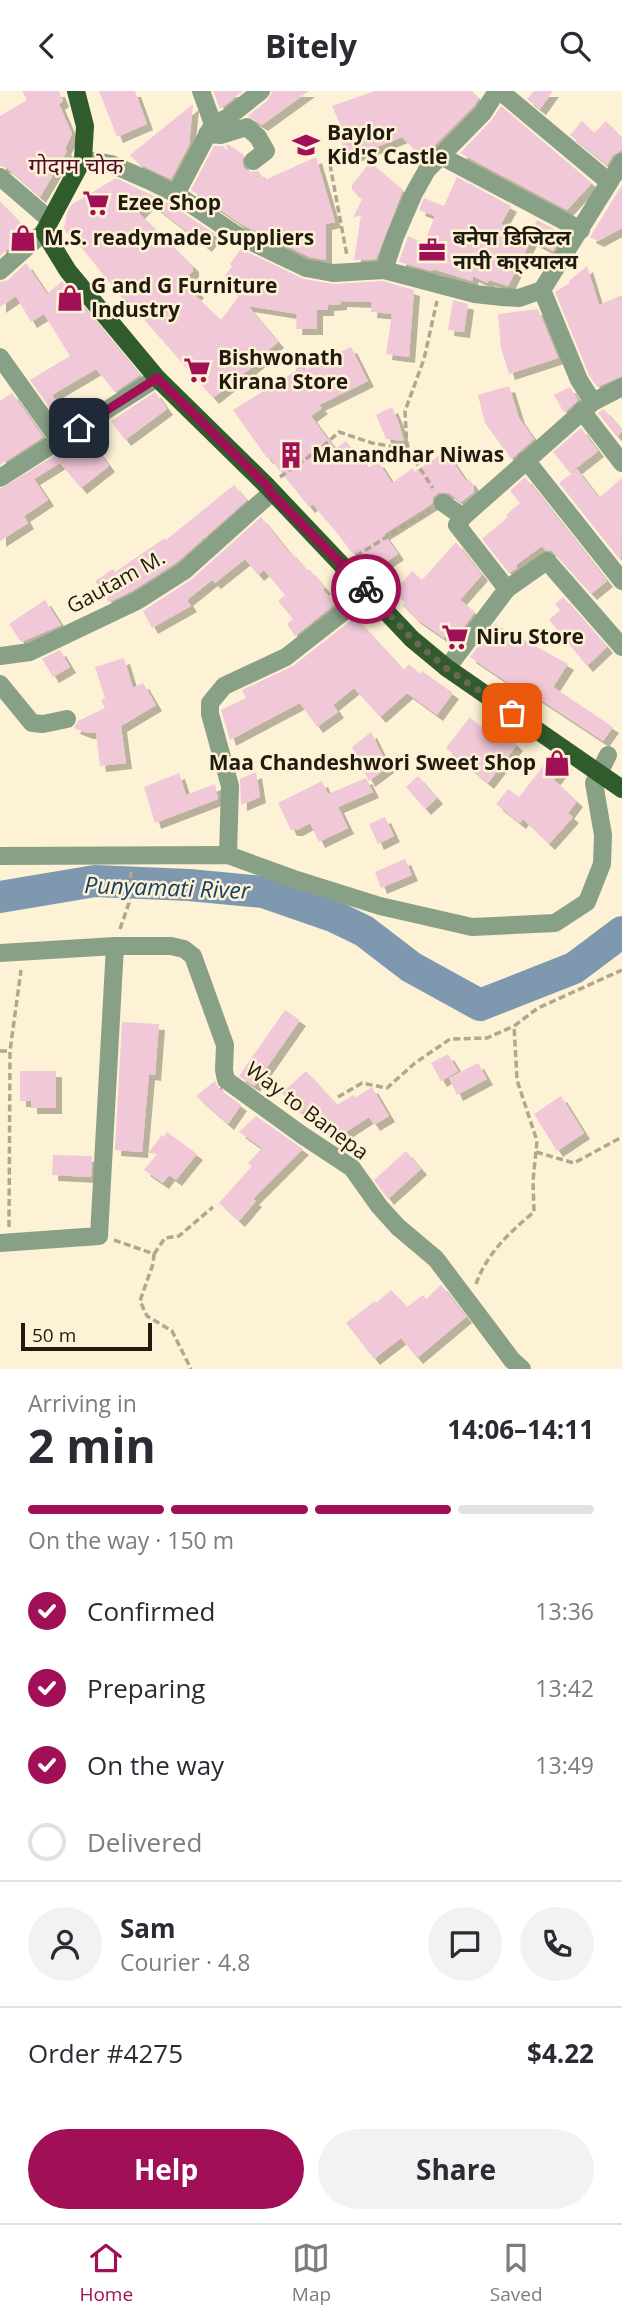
<!DOCTYPE html>
<html lang="en">
<head>
<meta charset="utf-8">
<style>
  :root { --surface:#fff; --page:#f2f2f3; --text:#2b2b33; --muted:#7c7c81; --line:#e1e1e2; --accent:#a11056 }
  body { margin:0; font-family:"Open Sans","Noto Sans Devanagari",sans-serif; background:var(--page); color:var(--text); height:100vh; display:flex; flex-direction:column; font-size:26px; white-space:nowrap }
  * { box-sizing:border-box; margin:0 }
  p { font-size:23px; color:var(--muted) }
  .icon { flex:none; width:38px; height:38px; fill:none; stroke:currentColor; stroke-width:2; stroke-linecap:round; stroke-linejoin:round }
  .map { position:relative; height:1278px; overflow:hidden }
  .drawer { display:flex; flex-direction:column; background:var(--surface); flex:1 }
  .drawer>* { flex:none }
  .scale { position:absolute; left:21px; bottom:18px; width:131px; box-sizing:border-box; padding-left:7px; border:4px solid #201b0e; border-top:0; font-size:19px; line-height:24px; white-space:nowrap; color:#201b0e; -webkit-text-stroke:5px #fdf2d5; paint-order:stroke }
  .pin { position:absolute; display:grid; place-items:center; width:60px; height:60px; color:#fff; margin:-30px; border-radius:14px; box-shadow:0 4px 10px #0006 }
  .courier { position:absolute; display:grid; place-items:center; width:70px; height:70px; margin:-35px; border:5px solid #a11056; border-radius:50%; background:#fff; color:#222; box-shadow:0 2px 9px #0007 }
  .summary em { font-style:normal; font-weight:700 }
  .summary div { display:flex; flex-direction:column-reverse }
  .summary { display:flex; align-items:center; justify-content:space-between; height:119px; padding:0 28px }
  h1 { font-size:46px; font-weight:700; line-height:52px }
  .bar { display:grid; grid-template-columns:repeat(4,1fr); gap:10px 7px; align-content:center; height:84px; padding:0 28px }
  .bar i { height:9px; border-radius:5px; background:var(--line) }
  .bar .current { background:var(--accent) }
  .bar p { grid-column:span 4 }
  .line { display:flex; align-items:center; gap:18px; padding:0 28px; border-top:2px solid var(--line) }
  .line div { flex:1 }
  .round { display:grid; place-items:center; flex:none; width:74px; height:74px; border-radius:37px; background:var(--page) }
  ol { padding:0 28px; list-style:none }
  li { display:flex; align-items:center; gap:21px; height:77px }
  li p { margin-inline-start:auto }
  li .icon { padding:7px; border-radius:50%; background:var(--accent); color:#fff; stroke-width:4 }
  li:last-child { color:var(--muted) }
  li i { width:38px; height:38px; border:4px solid var(--line); border-radius:50% }
  .button { display:flex; gap:14px; margin-top:auto; padding:14px 28px }
  .button a { flex:1; height:80px; border-radius:42px; background:var(--accent); color:#fff; font-size:28px; font-weight:700; line-height:80px; text-align:center }
  .button a+a { background:var(--page); color:var(--text) }
  header { display:flex; justify-content:space-between; align-items:center; height:91px; padding:0 28px; background:var(--surface); font-size:32px; font-weight:700 }
  .dock { display:flex; justify-content:space-around; align-items:center; height:98px; border-top:2px solid var(--line); background:var(--surface); font-size:19px; color:var(--muted) }
  .dock a { display:grid; justify-items:center; gap:4px }
  .dock .current { color:var(--accent) }
  .map>svg:first-child { display:block }
</style>
</head>
<body>
<header><svg class="icon" aria-label="back" viewBox="0 0 24 24"><path d="M15 5l-7 7 7 7"/></svg>Bitely<svg class="icon" aria-label="search" viewBox="0 0 24 24"><circle cx="10" cy="10" r="6"/><path d="M15 15l6 6"/></svg></header>
<div class="map">
<svg width="622" height="1278" viewBox="0 0 622 1278">
  <defs>
    <filter id="shadow"><feDropShadow dx="6" dy="6" stdDeviation="0" flood-color="#0004"/></filter>
  </defs>
  <rect width="100%" height="100%" fill="#fdf2d5"/>
  <g fill="none" stroke-linecap="round" stroke-linejoin="round">
    <polyline stroke="#7e98b0" stroke-width="32" points="0,806 95,790 189,794 263,801 335,826 364,840 411,876 480,914 574,877 622,841"/>
  </g>
  <g fill="#f0c8d7" filter="url(#shadow)">
    <polygon points="22,0 59,0 63,10 59,13 72,43 65,58 67,60 40,106 7,77 0,75 0,25 27,9"/>
    <polygon points="99,0 135,0 147,33 117,46"/>
    <polygon points="213,0 243,0 220,18"/>
    <polygon points="272,0 309,0 262,34 248,25 268,9"/>
    <polygon points="375,0 472,0 479,7 474,15 422,67 402,46 344,69 340,33 332,15"/>
    <polygon points="534,0 553,0 540,18 527,8"/>
    <polygon points="193,13 189,54 171,88 139,73 130,64"/>
    <polygon points="501,15 592,92 567,119 460,62 491,30"/>
    <polygon points="582,30 594,42 606,30 622,47 622,59 613,64 607,74 570,44"/>
    <polygon points="226,54 229,54 244,64 242,71 244,77 249,81 258,80 265,89 316,66 335,131 326,133 326,169 310,166 241,133 191,99 214,55 223,55 228,60"/>
    <polygon points="370,71 403,99 376,168 354,169 361,124 353,127 362,108 352,99 352,94"/>
    <polygon points="457,86 511,115 501,133 528,147 537,129 564,143 553,160 531,149 508,195 489,189 487,192 473,185 472,190 433,178 432,180 399,171 408,145 424,152 435,125 419,119 424,107 444,115"/>
    <polygon points="116,87 170,113 215,143 206,155 149,111 139,122 193,175 193,180 185,188 198,201 195,204 221,229 239,205 225,194 229,188 225,185 232,175 230,173 241,158 304,188 333,193 383,190 414,199 409,266 386,263 392,223 371,221 372,211 341,210 341,213 328,214 328,219 317,219 317,238 296,238 297,223 248,215 278,251 264,263 266,265 213,307 125,207 123,208 72,145 69,146 64,137 67,122 71,114"/>
    <polygon points="622,94 622,137 598,150 590,146"/>
    <polygon points="0,110 20,132 18,134 25,142 0,165"/>
    <polygon points="26,172 47,203 62,190 140,284 115,301 96,278 52,304 58,313 53,316 64,332 62,334 30,289 70,265 44,223 31,231 16,205 0,216 0,191 8,189"/>
    <polygon points="587,175 599,214 622,204 622,285 597,296 589,284 555,201 570,192 569,190"/>
    <polygon points="453,209 468,213 464,241 448,239"/>
    <polygon points="538,218 558,267 509,283 501,257 498,223"/>
    <polygon points="351,256 368,290 319,314 322,317 311,325 335,358 346,350 368,377 378,370 392,392 413,377 414,381 446,360 466,390 469,388 474,395 474,401 461,411 449,402 438,402 433,406 432,413 384,443 398,463 370,482 356,461 353,463 327,429 326,430 313,413 309,416 269,366 267,367 233,319 296,280 296,266 304,279"/>
    <polygon points="509,295 519,327 534,348 511,368 485,332 478,304"/>
    <polygon points="570,296 578,309 564,322 554,304"/>
    <polygon points="155,301 167,318 125,349 111,330"/>
    <polygon points="12,302 43,346 0,374 0,310"/>
    <polygon points="392,316 398,330 404,350 386,348 376,324"/>
    <polygon points="604,318 622,340 617,346 598,322"/>
    <polygon points="581,337 598,360 570,382 553,361"/>
    <polygon points="87,345 109,375 81,397 60,372 34,388 48,409 24,425 28,432 0,450 0,398"/>
    <polygon points="577,378 599,407 622,387 621,470 559,392"/>
    <polygon points="525,386 607,490 591,503 552,460 545,459 542,455 516,474 517,477 509,482 482,448 508,426 506,424 520,412 510,400"/>
    <polygon points="234,394 247,409 177,471 132,500 109,511 95,490 113,478 115,481 165,447 166,449"/>
    <polygon points="261,426 289,461 290,460 307,480 309,478 325,497 323,499 336,512 295,545 287,533 293,528 278,510 285,504 264,479 258,484 245,468 215,492 212,489 187,509 191,515 152,537 143,520 192,488"/>
    <polygon points="456,451 482,484 460,509 475,521 454,549 446,544 444,547 415,527 402,514 405,511 394,501 412,480 422,489"/>
    <polygon points="563,506 607,556 587,575 549,529 560,519 555,513"/>
    <polygon points="45,509 61,534 21,551 9,533"/>
    <polygon points="355,526 404,579 409,573 420,583 422,580 453,602 437,624 407,602 380,626 354,597 333,614 338,621 317,636 300,612 230,649 221,619 246,607 242,599 293,575"/>
    <polygon points="495,533 568,573 553,596 613,636 603,650 532,603 529,606 470,566"/>
    <polygon points="60,559 70,576 53,586 42,568"/>
    <polygon points="124,567 133,597 143,592 156,614 121,635 126,672 100,675 96,642 87,642 74,637 78,630 105,617 101,609 105,607 95,576"/>
    <polygon points="470,626 500,653 507,645 517,654 488,692 446,657"/>
    <polygon points="371,641 388,676 369,690 352,656"/>
    <polygon points="552,664 566,673 554,689 577,710 568,722 573,726 549,753 523,728 520,732 496,713 508,698 519,706"/>
    <polygon points="256,681 260,706 241,714 240,688"/>
    <polygon points="179,682 186,704 215,693 218,708 155,732 144,696"/>
    <polygon points="418,685 437,707 425,718 406,696"/>
    <polygon points="366,687 373,701 338,716 348,737 319,751 310,732 297,739 291,739 278,712 322,690 328,703"/>
    <polygon points="385,726 394,745 378,753 369,733"/>
    <polygon points="405,768 412,784 381,797 375,781"/>
    <polygon points="285,919 300,929 254,995 239,985"/>
    <polygon points="122,931 159,933 155,984 149,983 142,1061 115,1059"/>
    <polygon points="448,963 458,980 441,990 431,972"/>
    <polygon points="478,972 487,988 457,1004 449,987"/>
    <polygon points="20,980 56,980 56,1017 31,1017 31,1010 20,1010"/>
    <polygon points="306,980 337,1014 353,1004 355,1007 372,996 389,1025 374,1034 369,1026 332,1050 308,1016 301,1023 282,1002"/>
    <polygon points="215,990 219,998 241,1014 228,1033 196,1005"/>
    <polygon points="561,1005 584,1042 557,1060 534,1023"/>
    <polygon points="256,1025 303,1058 253,1108 256,1110 239,1130 219,1112 252,1075 248,1072 262,1057 239,1041"/>
    <polygon points="167,1041 197,1063 176,1089 169,1084 163,1092 144,1079 157,1063 148,1062 162,1044 164,1046"/>
    <polygon points="406,1060 421,1078 388,1108 374,1089"/>
    <polygon points="53,1064 92,1065 91,1086 52,1084"/>
    <polygon points="441,1194 466,1226 417,1267 401,1247 374,1268 346,1232 375,1210 376,1212 391,1199 407,1216 423,1204 426,1208"/>
  </g>
  <g fill="none" stroke-linecap="round" stroke-linejoin="round">
    <g stroke="#b0a78f" stroke-width="3.5" stroke-dasharray="7 3.5" stroke-linecap="butt">
      <polyline points="328,63 347,165"/>
      <polyline points="407,358 405,320 424,268 437,210"/>
      <polyline points="280,386 321,357 339,341 372,352 407,358 433,397"/>
      <polyline points="356,465 430,419"/>
      <polyline points="120,838 129,812 131,781"/>
      <polyline points="0,960 10,960"/>
      <polyline points="338,1006 362,992 387,997 415,972 450,948 487,947 514,935"/>
      <polyline points="536,1061 574,1072 622,1046"/>
      <polyline points="9,1136 10,960 21,879"/>
      <polyline points="114,1149 154,1163 153,1173 140,1210 147,1225 172,1240 191,1278"/>
      <polyline points="154,1163 165,1147 179,1145 213,1116"/>
      <path d="M476,1193C487,1162 510,1141 534,1121L533,1090L537,1050L517,989L514,935L538,917L622,879"/>
    </g>
    <g stroke="#88a085" stroke-width="18">
      <polyline points="201,0 213,33"/>
      <polyline points="500,0 609,91"/>
      <polyline points="207,43 221,44 247,36 258,46 266,60 253,70"/>
      <polyline points="441,65 581,139"/>
      <polyline points="83,68 111,73 150,90 176,103 235,143 306,177 333,182 384,179 475,203 502,206 519,207 542,199 622,71"/>
      <polyline points="0,86 50,129"/>
      <polyline points="176,103 213,33 227,27 261,0"/>
      <polyline points="384,179 395,146 414,102 427,79 483,22 497,0"/>
      <polyline points="0,180 44,141"/>
      <polyline points="0,266 59,349"/>
      <polyline points="593,311 622,296"/>
      <polyline points="582,320 622,372"/>
      <polyline points="526,369 622,490"/>
      <polyline points="0,387 157,287"/>
      <polyline points="443,412 463,426 593,311 579,289 542,199"/>
      <polyline points="507,498 547,470 622,556"/>
      <polyline points="0,565 30,561 137,510 184,480 271,402"/>
      <polyline points="447,577 507,498 457,434 463,426"/>
      <polyline points="0,593 32,632 43,633 67,628"/>
      <polyline points="228,764 230,695 210,623 210,612 224,595 286,566 369,501"/>
      <polyline points="0,765 228,764 294,788 380,815 472,836 555,832 587,811 602,773 603,744 594,692 608,664"/>
      <polyline points="0,862 115,855 171,855 184,858 193,865 225,954 224,979 226,989 302,1044 352,1077 379,1115 398,1136 436,1168 512,1269 522,1278"/>
      <polyline points="0,1152 99,1145 115,855"/>
    </g>
    <polyline stroke="#305b2c" stroke-width="18" points="76,0 85,35 83,68 44,141 68,180 157,287 267,395 412,548 447,577 622,698"/>
  </g>
  <g fill="none" stroke-linecap="round" stroke-linejoin="round">
    <polyline stroke="#6d6654" stroke-width="7" stroke-dasharray="0 12.6" points="366,498 412,548 446,577 512,622"/>
    <polyline stroke="#a11056" stroke-width="9" points="79,337 157,287 267,395 271,402 366,498"/>
  </g>
  <defs>
    <symbol id="school-bare" viewBox="-9 -9 18 18"><path d="M0-5L7-2L0 1L-7-2ZM-4 1L0 2.5L4 1V4Q0 6-4 4Z" fill="#a11056" stroke="#fdf2d5" stroke-width="2.5" paint-order="stroke"/></symbol>
    <symbol id="supermarket-bare" viewBox="-9 -9 18 18"><path d="M-6-5.5h2.5l.6 2H6L4.5 2H-2.5L-4.4-4H-6ZM-1.5 3.2a1.3 1.3 0 1 0 .1 0ZM3 3.2a1.3 1.3 0 1 0 .1 0Z" fill="#a11056" stroke="#fdf2d5" stroke-width="2.5" paint-order="stroke"/></symbol>
    <symbol id="shop-bare" viewBox="-9 -9 18 18"><path d="M-5-2.5h2.3a2.7 3.5 0 0 1 5.4 0H5L5.5 6h-11ZM-1.5-2.5h3a1.5 2.3 0 0 0-3 0Z" fill="#a11056" stroke="#fdf2d5" stroke-width="2.5" paint-order="stroke"/></symbol>
    <symbol id="office-bare" viewBox="-9 -9 18 18"><path d="M-6-3h4V-5.5h4V-3h4V5H-6ZM-1-4.5V-3h2v-1.5ZM-6 0V1H6V0Z" fill="#a11056" stroke="#fdf2d5" stroke-width="2.5" paint-order="stroke"/></symbol>
    <symbol id="building-bare" viewBox="-9 -9 18 18"><path d="M-4-6H4V6H1V3H-1V6H-4ZM-2.5-4.3h1.7v1.8h-1.7ZM.8-4.3h1.7v1.8H.8ZM-2.5-1h1.7V.8h-1.7ZM.8-1h1.7V.8H.8Z" fill="#a11056" stroke="#fdf2d5" stroke-width="2.5" paint-order="stroke"/></symbol>
  </defs>
  <g fill-rule="evenodd">
    <use href="#school-bare" x="287" y="35" width="38" height="38"/>
    <use href="#supermarket-bare" x="77" y="93" width="38" height="38"/>
    <use href="#shop-bare" x="4" y="128" width="38" height="38"/>
    <use href="#office-bare" x="413" y="140" width="38" height="38"/>
    <use href="#shop-bare" x="51" y="188" width="38" height="38"/>
    <use href="#supermarket-bare" x="178" y="260" width="38" height="38"/>
    <use href="#building-bare" x="272" y="345" width="38" height="38"/>
    <use href="#supermarket-bare" x="436" y="527" width="38" height="38"/>
    <use href="#shop-bare" x="538" y="653" width="38" height="38"/>
  </g>
  <g text-anchor="middle" stroke-width="5" stroke-linejoin="round" paint-order="stroke">
    <g font-size="21" font-weight="bold" fill="#201b0e" stroke="#fdf2d5" text-anchor="start">
      <text x="327" y="49">Baylor<tspan x="327" dy="24">Kid'S Castle</tspan></text>
      <text x="117" y="119">Ezee Shop</text>
      <text x="44" y="154">M.S. readymade Suppliers</text>
      <text x="453" y="154">बनेपा डिजिटल<tspan x="453" dy="24">नापी का्रयालय</tspan></text>
      <text x="91" y="202">G and G Furniture<tspan x="91" dy="24">Industry</tspan></text>
      <text x="218" y="274">Bishwonath<tspan x="218" dy="24">Kirana Store</tspan></text>
      <text x="312" y="371">Manandhar Niwas</text>
      <text x="476" y="553">Niru Store</text>
      <text x="536" y="679" text-anchor="end">Maa Chandeshwori Sweet Shop</text>
    </g>
    <g font-size="21" fill="#201b0e" stroke="#fdf2d5">
      <text transform="translate(116 491) rotate(-29)" y="7">Gautam M.</text>
      <text transform="translate(307 1020) rotate(37)" y="7">Way to Banepa</text>
    </g>
    <g font-size="23" fill="#4f0d29" stroke="#fdf2d5">
      <text x="76" y="83">गाेदाम चाेक</text>
    </g>
    <g font-size="23" font-style="italic" fill="#144163" stroke="#fdf2d5">
      <text transform="translate(167 797) rotate(2)" y="8">Punyamati River</text>
    </g>
  </g>
</svg>
<div class="scale">50 m</div>
<div class="pin" style="left:512px;top:622px;background:#ea580c"><svg class="icon" aria-label="bag" viewBox="0 0 24 24"><path d="M5 8h14l-1 12H6zM9 8a3 3 0 0 1 6 0"/></svg></div>
<div class="pin" style="left:79px;top:337px;background:#1f2937"><svg class="icon" aria-label="home" viewBox="0 0 24 24"><path d="M3 11l9-7 9 7M6 9v11h12V9"/></svg></div>
<div class="courier" style="left:366px;top:498px"><svg class="icon" aria-label="bike" viewBox="0 0 24 24"><circle cx="6" cy="16" r="4"/><circle cx="18" cy="16" r="4"/><path d="M6 16l4-8h5l3 8M10 8l3 8H6M13 5h3"/></svg></div>
</div>
<section class="drawer">
<div class="summary"><div><h1>2 min</h1><p>Arriving in</p></div><em>14:06–14:11</em></div>
<div class="bar"><i class="current"></i><i class="current"></i><i class="current"></i><i></i><p>On the way · 150 m</p></div>
<ol>
<li><svg class="icon" aria-label="check" viewBox="0 0 24 24"><path d="M5 12l5 5 9-10"/></svg>Confirmed<p>13:36</p></li>
<li><svg class="icon" aria-label="check" viewBox="0 0 24 24"><path d="M5 12l5 5 9-10"/></svg>Preparing<p>13:42</p></li>
<li><svg class="icon" aria-label="check" viewBox="0 0 24 24"><path d="M5 12l5 5 9-10"/></svg>On the way<p>13:49</p></li>
<li><i></i>Delivered</li>
</ol>
<div class="line" style="height:126px"><a class="round"><svg class="icon" aria-label="person" viewBox="0 0 24 24"><circle cx="12" cy="8" r="4"/><path d="M4 21q1-7 8-7t8 7"/></svg></a><div><b>Sam</b><p>Courier · 4.8</p></div><a class="round"><svg class="icon" aria-label="chat" viewBox="0 0 24 24"><path d="M4 5h16v11H9l-5 4z"/></svg></a><a class="round"><svg class="icon" aria-label="phone" viewBox="0 0 24 24"><path d="M5 4h4l2 5-3 2q2 4 5 5l2-3 5 2v4C11 20 4 13 5 4z"/></svg></a></div>
<div class="line" style="height:91px"><div>Order #4275</div><b>$4.22</b></div>
<div class="button"><a>Help</a><a>Share</a></div>
</section>
<nav class="dock">
<a class="current"><svg class="icon" aria-label="home" viewBox="0 0 24 24"><path d="M3 11l9-7 9 7M6 9v11h12V9"/></svg>Home</a>
<a><svg class="icon" aria-label="map" viewBox="0 0 24 24"><path d="M3 6l6-2 6 2 6-2v14l-6 2-6-2-6 2zM9 4v14M15 6v14"/></svg>Map</a>
<a><svg class="icon" aria-label="saved" viewBox="0 0 24 24"><path d="M7 4h10v16l-5-4-5 4z"/></svg>Saved</a>
</nav>
</body>
</html>
